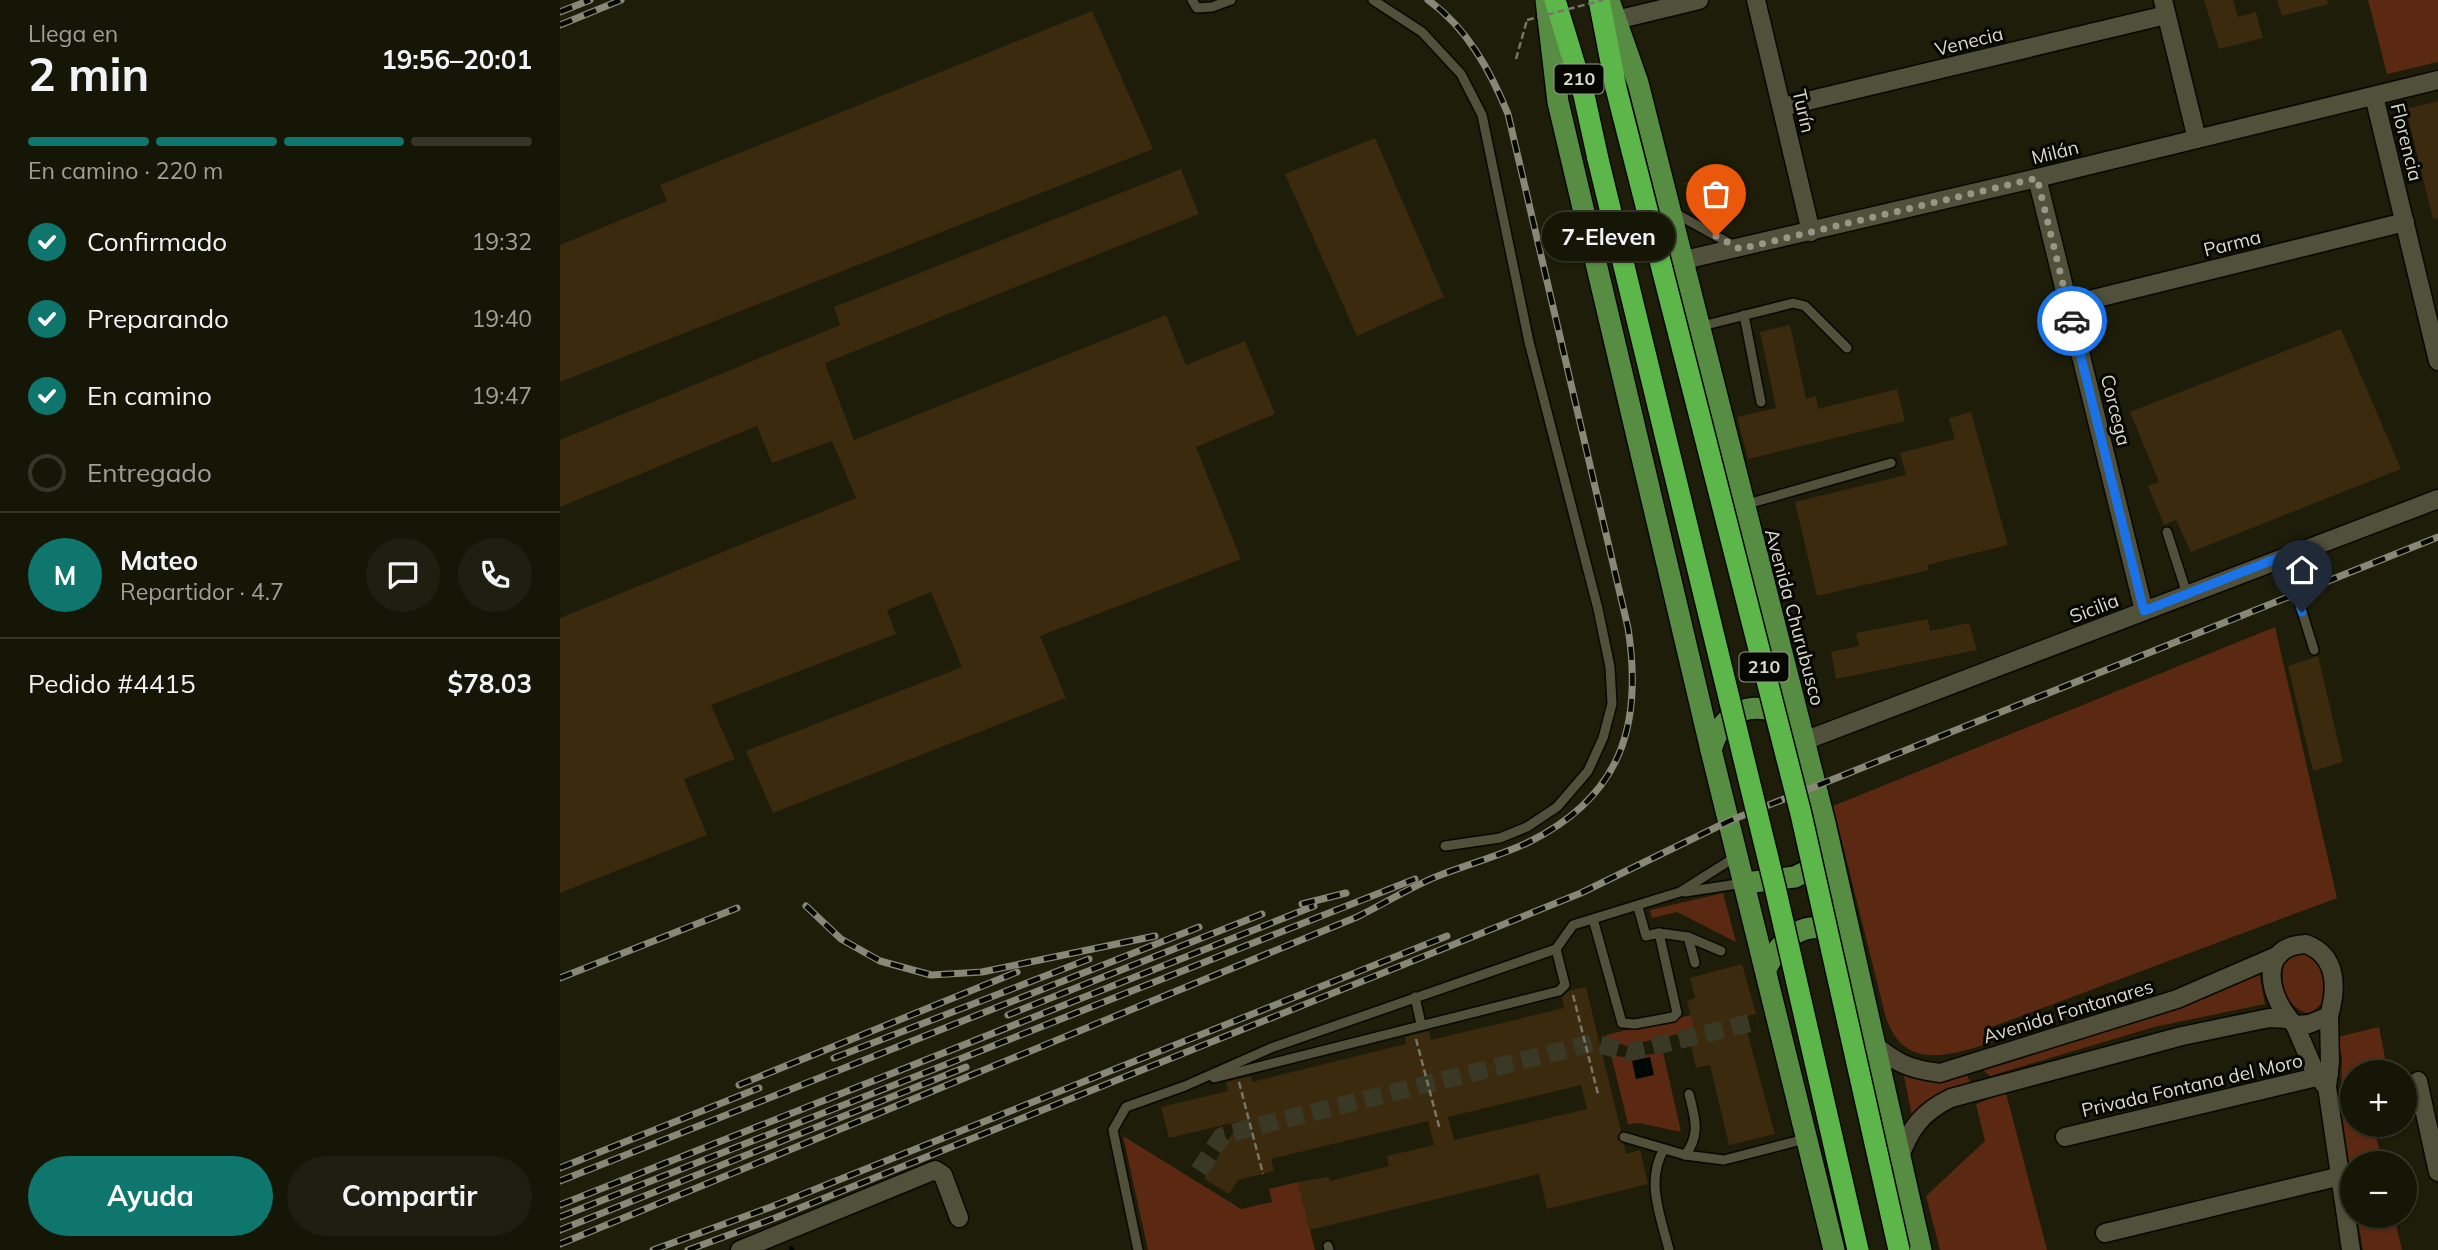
<!DOCTYPE html>
<html lang="es">
<head>
<meta charset="utf-8">
<style>
  :root { --surface:#161607; --page:#1f1f11; --text:#f1f3f6; --muted:#9e9f9b; --line:#353528; --accent:#0f766e }
  body { margin:0; font-family:Mulish,sans-serif; background:var(--page); color:var(--text); height:100vh; display:flex; flex-direction:column; font-size:26px; white-space:nowrap }
  * { box-sizing:border-box; margin:0 }
  p { font-size:23px; color:var(--muted) }
  .icon { flex:none; width:38px; height:38px; fill:none; stroke:currentColor; stroke-width:2; stroke-linecap:round; stroke-linejoin:round }
  .map { position:relative; flex:1; overflow:hidden }
  .sheet { display:flex; flex-direction:column; background:var(--surface); width:560px }
  .sheet>* { flex:none }
  .buttons { position:absolute; left:1780px; top:1060px; display:grid; gap:14px }
  .buttons a { display:grid; place-items:center; width:77px; height:77px; border-radius:50%; background:var(--surface); box-shadow:0 2px 5px #0004,0 0 0 2px var(--line); font-size:35px }
  .pin { position:absolute; display:grid; place-items:center; width:60px; height:60px; color:#fff; margin:-72px -30px; border-radius:50% 50% 50% 0; rotate:-45deg; box-shadow:0 0 7px #0007 }
  .pin .icon { rotate:45deg }
  .courier { position:absolute; display:grid; place-items:center; width:70px; height:70px; margin:-35px; border:5px solid #1a73e8; border-radius:50%; background:#fff; color:#222; box-shadow:0 2px 9px #0007 }
  .bubble { position:absolute; height:49px; border-radius:24px; background:var(--surface); box-shadow:0 2px 5px #0004,0 0 0 2px var(--line); font-size:23px; font-weight:700; line-height:49px; text-align:center }
  .summary em { font-style:normal; font-weight:700 }
  .summary div { display:flex; flex-direction:column-reverse }
  .summary { display:flex; align-items:center; justify-content:space-between; height:119px; padding:0 28px }
  h1 { font-size:46px; font-weight:700; line-height:52px }
  .bar { display:grid; grid-template-columns:repeat(4,1fr); gap:10px 7px; align-content:center; height:84px; padding:0 28px }
  .bar i { height:9px; border-radius:5px; background:var(--line) }
  .bar .current { background:var(--accent) }
  .bar p { grid-column:span 4 }
  .line { display:flex; align-items:center; gap:18px; padding:0 28px; border-top:2px solid var(--line) }
  .line div { flex:1 }
  .round { display:grid; place-items:center; flex:none; width:74px; height:74px; border-radius:37px; background:var(--page) }
  ol { padding:0 28px; list-style:none }
  li { display:flex; align-items:center; gap:21px; height:77px }
  li p { margin-inline-start:auto }
  li .icon { padding:7px; border-radius:50%; background:var(--accent); color:#fff; stroke-width:4 }
  li:last-child { color:var(--muted) }
  li i { width:38px; height:38px; border:4px solid var(--line); border-radius:50% }
  .primary-button { display:flex; gap:14px; margin-top:auto; padding:14px 28px }
  .primary-button a { flex:1; height:80px; border-radius:42px; background:var(--accent); color:#fff; font-size:28px; font-weight:700; line-height:80px; text-align:center }
  .primary-button a+a { background:var(--page); color:var(--text) }
  main { display:flex; flex:1; min-height:0 }
  .map>svg:first-child { display:block }
</style>
</head>
<body>
<main>
<section class="sheet">
<div class="summary"><div><h1>2 min</h1><p>Llega en</p></div><em>19:56–20:01</em></div>
<div class="bar"><i class="current"></i><i class="current"></i><i class="current"></i><i></i><p>En camino · 220 m</p></div>
<ol>
<li><svg class="icon" aria-label="check" viewBox="0 0 24 24"><path d="M5 12l5 5 9-10"/></svg>Confirmado<p>19:32</p></li>
<li><svg class="icon" aria-label="check" viewBox="0 0 24 24"><path d="M5 12l5 5 9-10"/></svg>Preparando<p>19:40</p></li>
<li><svg class="icon" aria-label="check" viewBox="0 0 24 24"><path d="M5 12l5 5 9-10"/></svg>En camino<p>19:47</p></li>
<li><i></i>Entregado</li>
</ol>
<div class="line" style="height:126px"><b class="round" style="background:var(--accent);color:#fff">M</b><div><b>Mateo</b><p>Repartidor · 4.7</p></div><a class="round"><svg class="icon" aria-label="chat" viewBox="0 0 24 24"><path d="M4 5h16v11H9l-5 4z"/></svg></a><a class="round"><svg class="icon" aria-label="phone" viewBox="0 0 24 24"><path d="M5 4h4l2 5-3 2q2 4 5 5l2-3 5 2v4C11 20 4 13 5 4z"/></svg></a></div>
<div class="line" style="height:91px"><div>Pedido #4415</div><b>$78.03</b></div>
<div class="primary-button"><a>Ayuda</a><a>Compartir</a></div>
</section>
<div class="map">
<svg width="1878" height="1250" viewBox="0 0 1878 1250">
  <rect width="100%" height="100%" fill="#1d1d09"/>
  <g fill="#5b2911">
    <polygon points="1808,0 1878,0 1878,62 1827,74"/>
    <path d="M1715,627L1777,898L1429,1028L1433,1042C1390,1055 1345,1072 1326,1018L1273,806Z"/>
    <polygon points="1163,893 1176,942 1117,912 1092,918 1090,910"/>
    <path d="M1743,946L1766,970L1764,1001L1753,1012L1746,1013C1722,1004 1719,978 1726,956Z"/>
    <polygon points="1699,971 1705,1004 1594,1027 1430,1076 1424,1071 1426,1066"/>
    <polygon points="1131,1015 1135,1030 1066,1046 1047,1039 1046,1035"/>
    <polygon points="1819,1027 1828,1073 1792,1073 1792,1125 1814,1125 1822,1164 1792,1164 1792,1181 1781,1109 1782,1057 1777,1037"/>
    <polygon points="1103,1052 1121,1132 1079,1123 1068,1124 1051,1055 1070,1058"/>
    <polygon points="1343,1071 1406,1072 1410,1082 1371,1100 1352,1116"/>
    <polygon points="1446,1093 1487,1250 1380,1250 1366,1196 1425,1141 1416,1104"/>
    <polygon points="563,1136 681,1209 712,1202 709,1189 738,1182 755,1250 588,1250"/>
    <polygon points="1797,1216 1834,1216 1842,1250 1803,1250"/>
  </g>
  <polygon fill="#000704" points="1090,1057 1094,1075 1076,1079 1072,1061"/>
  <g fill="none" stroke-linecap="round" stroke-linejoin="round">
    <polyline stroke="#000704" stroke-width="4.5" points="231,1248 232,1250"/>
  </g>
  <g fill="#3b2a0e" fill-rule="evenodd">
    <polygon points="1644,0 1673,0 1678,17 1696,12 1703,38 1659,49"/>
    <polygon points="1717,0 1767,0 1768,4 1722,16"/>
    <polygon points="532,11 593,149 0,382 0,245 107,201 100,185"/>
    <polygon points="1878,101 1878,218 1873,219 1846,109"/>
    <polygon points="815,138 884,297 797,336 725,174"/>
    <polygon points="621,169 639,214 265,363 294,440 606,315 626,365 685,341 715,414 636,447 681,559 480,636 506,698 213,813 186,751 402,667 371,592 327,610 336,634 151,705 175,759 124,779 147,835 0,893 0,618 296,498 272,441 212,463 197,426 0,507 0,440 280,325 274,307"/>
    <polygon points="1165,174 1175,218 1123,183"/>
    <polygon points="1230,325 1246,399 1256,396 1258,409 1337,389 1345,421 1188,459 1177,417 1216,408 1200,332"/>
    <polygon points="1781,329 1841,469 1631,552 1616,520 1604,525 1588,486 1599,482 1570,412"/>
    <polygon points="1411,412 1448,545 1367,565 1369,570 1257,596 1235,502 1346,475 1340,453 1395,439 1389,418"/>
    <polygon points="1368,619 1370,631 1409,623 1417,650 1276,679 1271,652 1299,646 1296,633"/>
    <polygon points="1758,656 1783,762 1753,771 1728,666"/>
    <polygon points="1182,964 1196,1014 1183,1017 1215,1134 1169,1145 1150,1065 1136,1068 1130,1041 1137,1039 1127,1001 1135,998 1130,978"/>
    <path d="M1026,987L1061,1131L1057,1139L1064,1144L1066,1154L1080,1150L1088,1184L987,1209L979,1174L750,1230L738,1182L769,1177L770,1181L829,1166L827,1156L874,1145L868,1121L711,1159L714,1171L678,1180L669,1194L644,1179L680,1121L609,1138L601,1107L668,1091L666,1082L691,1076L692,1082L846,1044L845,1037L869,1031L871,1040L1004,1008L1002,997L1009,991ZM1021,1085L1027,1109L894,1140L888,1117Z"/>
  </g>
  <g fill="none" stroke-linecap="round" stroke-linejoin="round">
    <polyline stroke="#393926" stroke-width="18" stroke-dasharray="18 9" stroke-linecap="butt" points="639,1171 662,1136 682,1130 1033,1043 1069,1052 1198,1021"/>
    <defs>
      <g id="lane">
        <polyline points="632,0 637,8 652,7 671,0"/>
        <polyline points="813,0 862,32 901,74 922,115 969,342 1038,609 1050,667 1052,704 1043,738 1028,771 997,807 967,827 940,838 885,846"/>
        <polyline points="1115,213 1176,247"/>
        <polyline points="1184,315 1201,402"/>
        <polyline points="1138,327 1233,303 1245,306 1287,348"/>
        <polyline points="1184,505 1331,463"/>
        <polyline points="1607,532 1627,594"/>
        <polyline points="1725,557 1754,650"/>
        <polyline points="1125,892 1184,883"/>
        <polyline points="1033,919 1062,1023 1075,1024 1113,1017 1117,1013 1099,933 1086,936 1078,907"/>
        <polyline points="1099,933 1128,937 1135,963"/>
        <polyline points="1128,937 1161,951"/>
        <polyline points="855,997 861,1024"/>
        <polyline points="654,1078 999,991 1005,985 996,949"/>
        <polyline points="1064,1137 1125,1155 1164,1160 1245,1139"/>
        <path d="M1104,1149C1085,1181 1101,1217 1109,1250"/>
        <path d="M1125,1155C1141,1135 1135,1118 1129,1094"/>
        <polyline points="768,1246 769,1250"/>
        <polyline points="578,1250 553,1130 566,1107 625,1086 711,1048 996,949 1013,925 1120,892 1177,856"/>
      </g>
      <g id="street">
        <polyline points="1196,0 1251,232"/>
        <polyline points="1603,0 1637,139"/>
        <polyline points="1056,20 1139,0"/>
        <polyline points="1814,96 1878,361"/>
        <polyline points="1222,107 1606,15"/>
        <polyline points="1477,178 1584,611"/>
        <polyline points="1120,261 1477,178 1878,80"/>
        <polyline points="1509,305 1845,222"/>
        <polyline points="1244,741 1878,499"/>
        <path d="M1746,944C1778,956 1777,988 1769,1016L1749,1024L1735,1025C1709,1000 1695,946 1746,944Z"/>
        <polyline points="1769,1016 1770,1062 1767,1087 1791,1250"/>
        <polyline points="1735,1025 1755,1072 1764,1084"/>
        <path d="M1311,1042C1336,1063 1348,1069 1380,1073L1617,999L1719,955"/>
        <polyline points="1858,1081 1878,1172"/>
        <polyline points="1505,1137 1769,1074"/>
        <path d="M1339,1159C1350,1128 1362,1112 1391,1098L1622,1036L1709,1018L1728,1019"/>
        <polyline points="1545,1233 1781,1176"/>
        <polyline points="180,1250 375,1170 383,1175 399,1218"/>
      </g>
      <g id="primary">
        <polyline points="986,0 998,102 1151,750 1274,1250"/>
        <polyline points="1049,0 1078,83 1265,823 1361,1250"/>
        <path d="M1151,750C1163,710 1190,699 1228,716"/>
        <polyline points="1185,883 1235,877 1266,861"/>
        <path d="M1206,969C1221,939 1246,914 1281,936"/>
      </g>
      <g id="highway">
        <polyline points="995,0 1024,95 1038,159"/>
        <polyline points="1039,0 1056,88"/>
      </g>
    </defs>
    <use href="#lane" stroke="#080700" stroke-width="12"/>
    <use href="#street" stroke="#080700" stroke-width="21"/>
    <use href="#primary" stroke="#080700" stroke-width="24"/>
    <use href="#highway" stroke="#080700" stroke-width="24"/>
    <g stroke="#767666" stroke-width="2.5" stroke-dasharray="7 3.5" stroke-linecap="butt">
      <polyline points="956,59 967,20"/>
      <polyline points="1013,995 1038,1094"/>
      <polyline points="856,1039 880,1130"/>
      <polyline points="679,1082 703,1174"/>
    </g>
    <use href="#lane" stroke="#50503b" stroke-width="9"/>
    <use href="#street" stroke="#50503b" stroke-width="18"/>
    <use href="#primary" stroke="#578d43" stroke-width="21"/>
    <use href="#highway" stroke="#5cb649" stroke-width="21"/>
    <defs>
      <g id="rail">
        <polyline points="0,12 30,0"/>
        <polyline points="0,25 61,0"/>
        <polyline points="742,904 786,893"/>
        <polyline points="246,906 281,939 320,961 371,975 422,972 595,936"/>
        <polyline points="0,978 177,908"/>
        <polyline points="448,1015 702,914"/>
        <polyline points="274,1058 529,959"/>
        <polyline points="179,1085 457,972"/>
        <polyline points="0,1168 199,1088"/>
        <polyline points="0,1181 639,927"/>
        <polyline points="0,1205 754,906"/>
        <polyline points="0,1217 855,879"/>
        <polyline points="0,1230 406,1067"/>
        <path d="M0,1244L797,917C824,904 850,887 878,876C908,864 940,856 969,842C1062,796 1083,724 1068,628L948,114C930,70 907,28 868,0"/>
        <polyline points="93,1250 211,1207 887,936"/>
        <polyline points="128,1250 215,1218 1021,893 1169,821 1878,537"/>
      </g>
    </defs>
    <use href="#rail" stroke="#888879" stroke-width="7"/>
    <use href="#rail" stroke="#070702" stroke-width="4.5" stroke-dasharray="13" stroke-linecap="butt"/>
    <defs>
      <g id="highway-bridge">
        <polyline points="1056,88 1241,814 1339,1250"/>
        <polyline points="1038,159 1215,887 1298,1250"/>
      </g>
    </defs>
    <use href="#highway-bridge" stroke="#080700" stroke-width="24" stroke-linecap="butt"/>
    <polyline stroke="#767666" stroke-width="2.5" stroke-dasharray="7 3.5" stroke-linecap="butt" points="967,20 1043,0"/>
    <use href="#highway-bridge" stroke="#5cb649" stroke-width="21"/>
  </g>
  <g fill="none" stroke-linecap="round" stroke-linejoin="round">
    <polyline stroke="#979788" stroke-width="7" stroke-dasharray="0 12.6" points="1156,236 1180,249 1477,178 1512,321"/>
    <polyline stroke="#1a73e8" stroke-width="9" points="1512,321 1584,611 1725,555 1742,612"/>
  </g>
  <g text-anchor="middle" stroke-width="6" stroke-linejoin="round" paint-order="stroke">
    <g fill="#070702" stroke="#9a9a90" stroke-width="2">
      <rect x="994.5" y="64.5" width="49" height="29" rx="5"/>
      <rect x="1179.5" y="652.5" width="49" height="29" rx="5"/>
    </g>
    <g font-size="18" font-weight="bold" fill="#d9d9cd">
      <text x="1019" y="85">210</text>
      <text x="1204" y="673">210</text>
    </g>
    <g font-size="19" fill="#d9d9cd" stroke="#070702">
      <text transform="translate(1409 41) rotate(-14)" y="7">Venecia</text>
      <text transform="translate(1244 111) rotate(77)" y="7">Turín</text>
      <text transform="translate(1847 142) rotate(76)" y="7">Florencia</text>
      <text transform="translate(1495 152) rotate(-14)" y="7">Milán</text>
      <text transform="translate(1672 243) rotate(-14)" y="7">Parma</text>
      <text transform="translate(1556 410) rotate(76)" y="7">Corcega</text>
      <text transform="translate(1534 608) rotate(-21)" y="7">Sicilia</text>
      <text transform="translate(1235 617) rotate(75)" y="7">Avenida Churubusco</text>
      <text transform="translate(1508 1011) rotate(-17)" y="7">Avenida Fontanares</text>
      <text transform="translate(1632 1085) rotate(-13)" y="7">Privada Fontana del Moro</text>
    </g>
  </g>
</svg>
<div class="buttons">
<a>+</a>
<a>−</a>
</div>
<div class="pin" style="left:1156px;top:236px;background:#ea580c"><svg class="icon" aria-label="bag" viewBox="0 0 24 24"><path d="M5 8h14l-1 12H6zM9 8a3 3 0 0 1 6 0"/></svg></div>
<div class="pin" style="left:1742px;top:612px;background:#1f2937"><svg class="icon" aria-label="home" viewBox="0 0 24 24"><path d="M3 11l9-7 9 7M6 9v11h12V9"/></svg></div>
<div class="courier" style="left:1512px;top:321px"><svg class="icon" aria-label="car" viewBox="0 0 24 24"><path d="M5 17H2v-5l4-1 3-4h7l3 4 3 1v5h-3M9 17h6M6 11h13"/><circle cx="7" cy="17" r="2"/><circle cx="17" cy="17" r="2"/></svg></div>
<div class="bubble" style="left:982px;top:212px;width:133px">7-Eleven</div>
</div>
</main>
</body>
</html>
